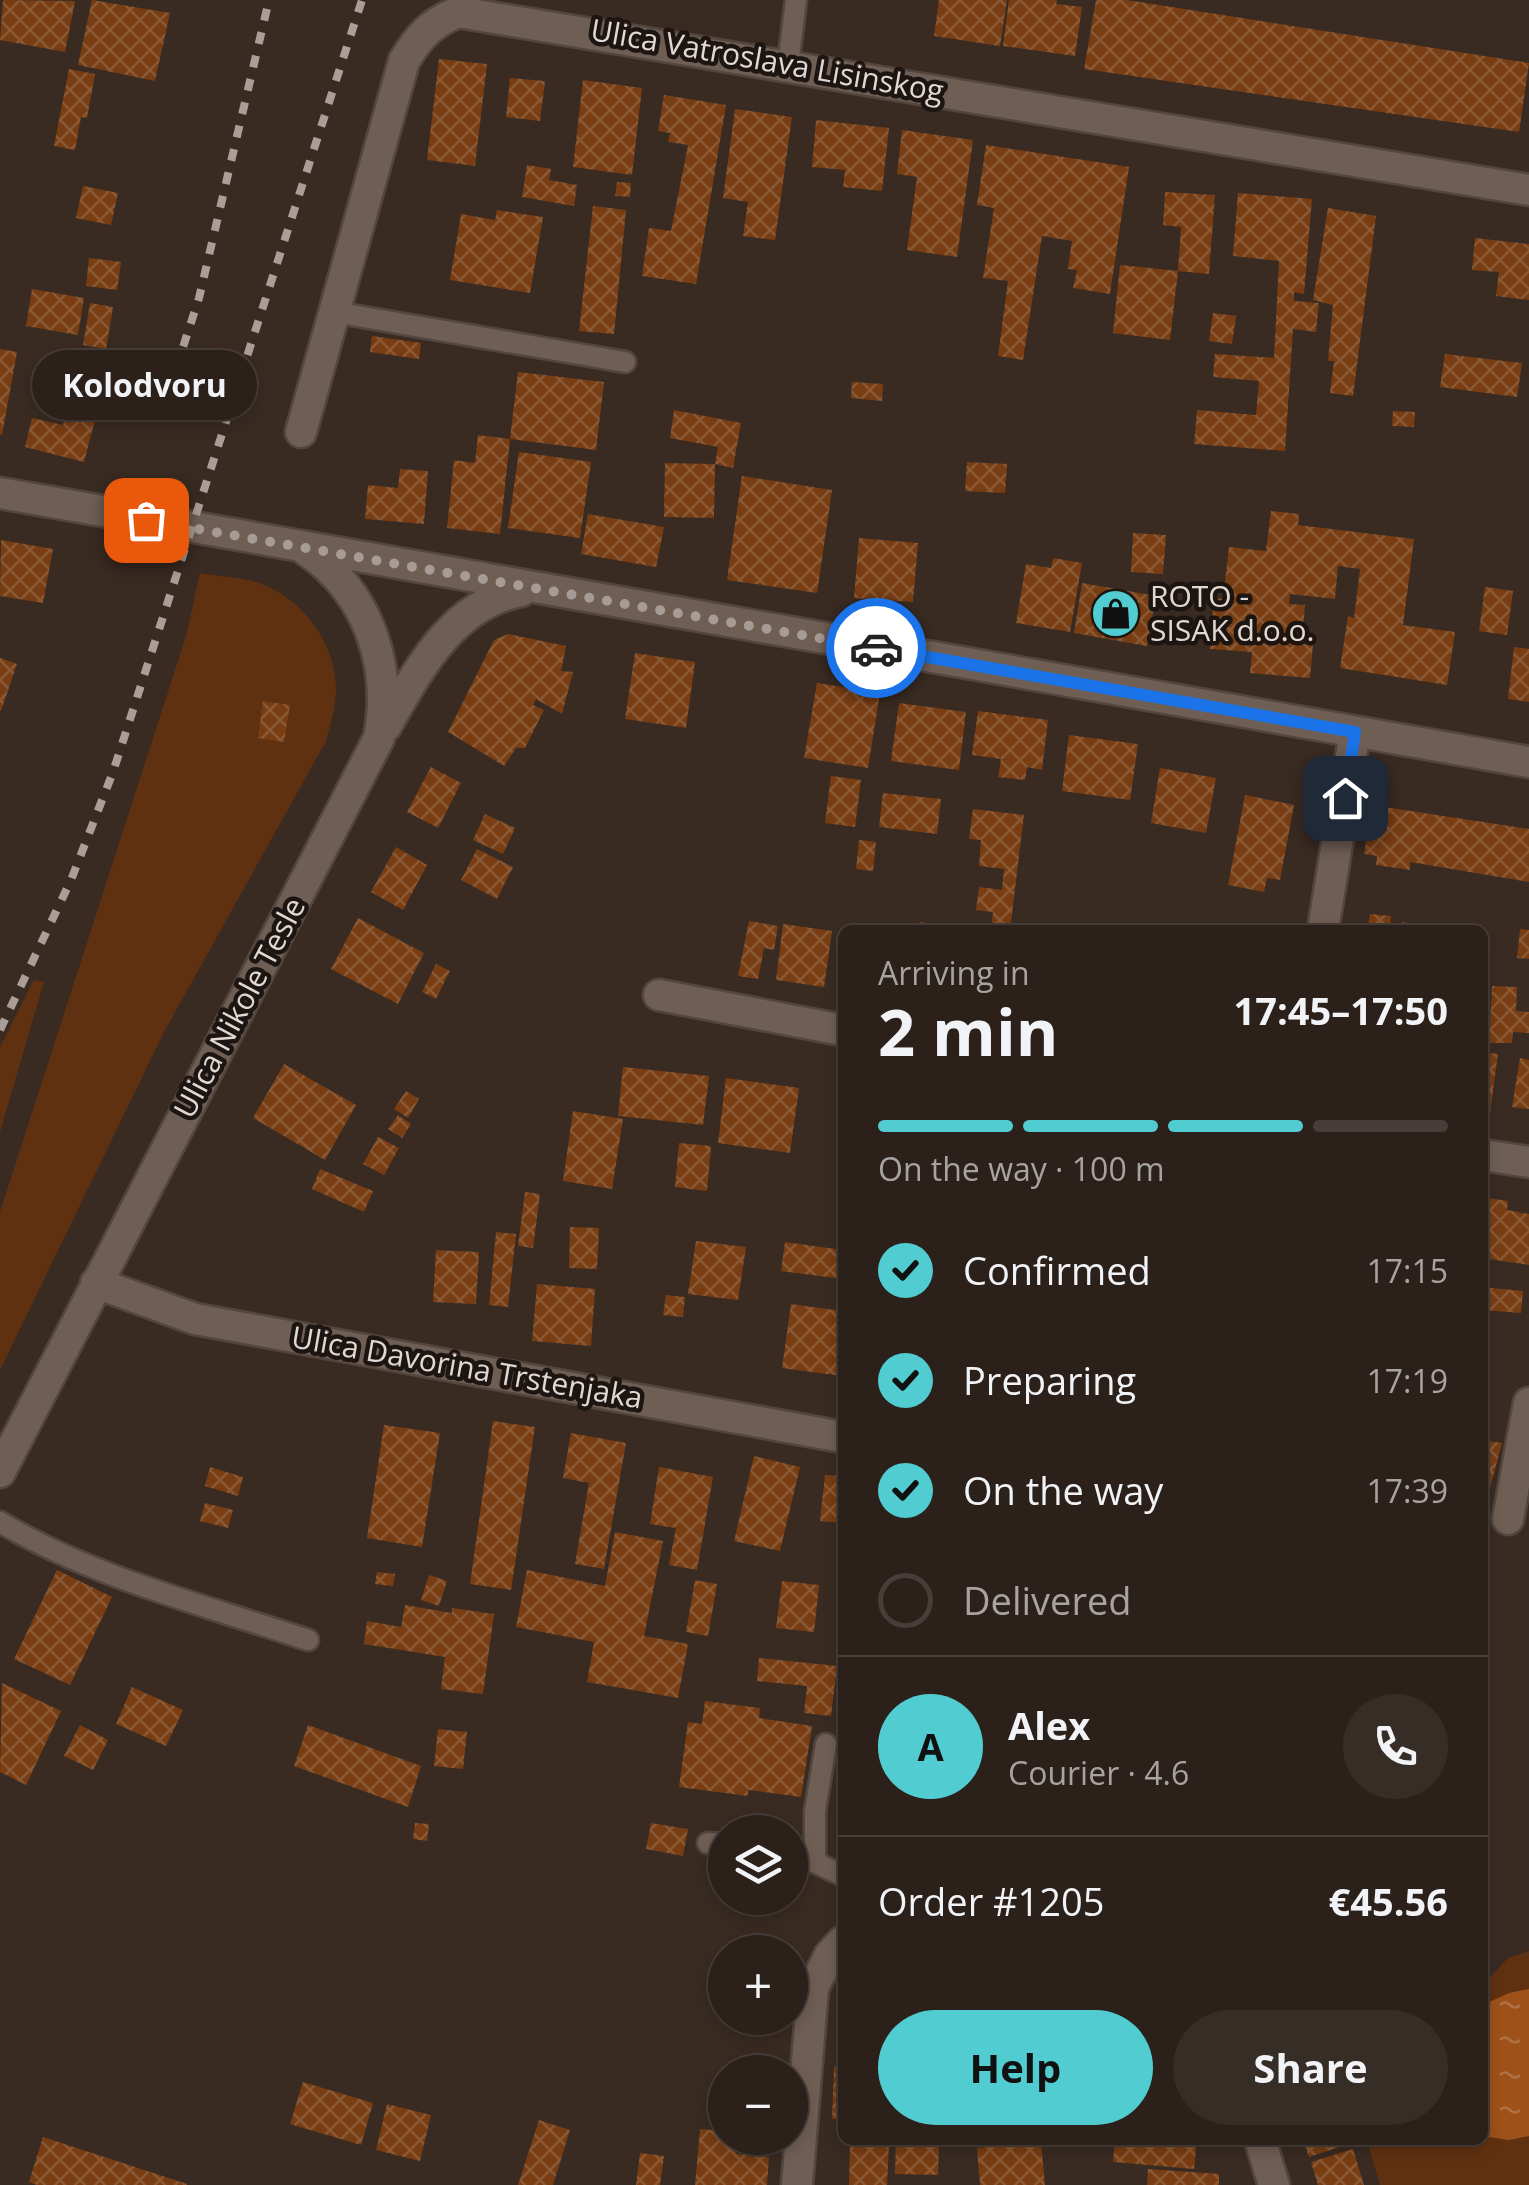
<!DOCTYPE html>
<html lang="en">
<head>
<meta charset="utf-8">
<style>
  :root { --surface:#2b201a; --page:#372d27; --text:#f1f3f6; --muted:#a6a3a2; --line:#473e39; --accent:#51ccd1 }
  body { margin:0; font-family:"Open Sans",sans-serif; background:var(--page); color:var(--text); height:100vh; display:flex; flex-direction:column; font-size:38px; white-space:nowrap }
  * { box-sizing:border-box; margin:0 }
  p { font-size:32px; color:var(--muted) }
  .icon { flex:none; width:55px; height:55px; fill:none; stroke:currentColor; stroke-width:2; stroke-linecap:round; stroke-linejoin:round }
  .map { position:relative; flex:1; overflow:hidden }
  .side { position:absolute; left:838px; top:925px; width:650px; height:1220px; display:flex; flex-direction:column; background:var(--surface); border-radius:15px; box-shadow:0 5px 15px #0003,0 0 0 2px var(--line) }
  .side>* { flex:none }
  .controls { position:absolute; left:708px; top:1815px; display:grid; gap:20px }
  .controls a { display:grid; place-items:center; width:100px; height:100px; border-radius:50%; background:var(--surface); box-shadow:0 5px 15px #0003,0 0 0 2px var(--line); font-size:50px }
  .pin { position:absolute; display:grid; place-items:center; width:85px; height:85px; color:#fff; margin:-42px; border-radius:20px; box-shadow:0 5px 15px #0006 }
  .courier { position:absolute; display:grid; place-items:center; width:100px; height:100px; margin:-50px; border:8px solid #1a73e8; border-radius:50%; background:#fff; color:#222; box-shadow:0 2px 12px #0007 }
  .bubble { position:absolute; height:70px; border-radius:35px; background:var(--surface); box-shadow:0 5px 15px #0003,0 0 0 2px var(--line); font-size:32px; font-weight:700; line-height:70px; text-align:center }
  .overview em { font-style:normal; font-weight:700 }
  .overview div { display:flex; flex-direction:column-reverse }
  .overview { display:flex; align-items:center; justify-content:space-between; height:170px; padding:0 40px }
  h1 { font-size:65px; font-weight:700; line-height:75px }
  .bar { display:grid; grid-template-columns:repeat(4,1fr); gap:15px 10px; align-content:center; height:120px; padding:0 40px }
  .bar i { height:12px; border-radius:8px; background:var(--line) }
  .bar .active { background:var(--accent) }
  .bar p { grid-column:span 4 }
  .line { display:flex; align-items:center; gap:25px; padding:0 40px; border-top:2px solid var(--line) }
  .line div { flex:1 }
  .round { display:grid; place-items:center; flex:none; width:105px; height:105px; border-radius:52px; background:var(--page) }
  ol { padding:0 40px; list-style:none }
  li { display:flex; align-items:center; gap:30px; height:110px }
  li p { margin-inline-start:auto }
  li .icon { padding:10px; border-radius:50%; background:var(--accent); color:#111; stroke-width:4 }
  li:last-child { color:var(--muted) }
  li i { width:55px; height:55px; border:5px solid var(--line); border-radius:50% }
  .cta { display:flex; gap:20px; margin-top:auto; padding:20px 40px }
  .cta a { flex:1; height:115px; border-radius:60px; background:var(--accent); color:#111; font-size:40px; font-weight:700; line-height:115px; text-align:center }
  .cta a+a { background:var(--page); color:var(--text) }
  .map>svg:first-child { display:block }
</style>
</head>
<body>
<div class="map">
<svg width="1529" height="2185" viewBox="0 0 1529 2185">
  <defs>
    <pattern id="water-ripples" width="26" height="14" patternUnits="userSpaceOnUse" patternTransform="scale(2.5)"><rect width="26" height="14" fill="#9e5118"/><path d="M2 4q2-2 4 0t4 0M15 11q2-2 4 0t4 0" fill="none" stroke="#b07144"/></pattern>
    <pattern id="building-cross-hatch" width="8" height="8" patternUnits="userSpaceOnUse" patternTransform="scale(2.5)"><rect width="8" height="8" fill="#783d13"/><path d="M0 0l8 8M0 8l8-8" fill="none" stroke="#8b5834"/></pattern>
  </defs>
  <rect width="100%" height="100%" fill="#392b22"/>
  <g fill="#603111">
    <path d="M200,573C220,577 244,577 262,584C303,600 335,643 336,687C336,705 331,723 326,741L164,1032L0,1370V1212L187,633Z"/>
    <polygon points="34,980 44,982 0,1132 0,1047"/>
    <polygon points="1529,1951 1529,2185 1380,2185 1368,2144 1379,2140 1482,2140 1483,1985 1508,1958"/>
  </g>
  <polygon fill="url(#water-ripples)" points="1529,1989 1529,2136 1509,2140 1483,2136 1483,2005 1509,1993"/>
  <g fill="url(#building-cross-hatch)">
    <polygon points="3,0 75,1 65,52 0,40"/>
    <polygon points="92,0 170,13 155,81 78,65"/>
    <polygon points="939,0 1007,0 1000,46 934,36"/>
    <polygon points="1009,0 1057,0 1056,4 1082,7 1075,56 1003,46"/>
    <polygon points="1096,0 1127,0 1529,63 1519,132 1084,69"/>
    <polygon points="439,59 487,64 475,166 427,160"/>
    <polygon points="69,69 95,74 87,118 81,117 75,150 54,146"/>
    <polygon points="510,78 545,81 540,121 506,117"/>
    <polygon points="583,80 642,88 632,175 573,167"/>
    <polygon points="664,95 726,105 696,284 642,276 649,228 671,231 688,145 668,142 670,133 658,131"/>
    <polygon points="735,109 792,117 775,240 743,236 748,202 723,198"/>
    <polygon points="816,120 889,128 882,191 843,187 845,170 812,167"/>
    <polygon points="902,130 973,140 957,257 907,250 917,177 897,174"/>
    <polygon points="986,145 1129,167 1110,294 1073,288 1077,270 1068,269 1072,241 1042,236 1023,360 998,356 1008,281 983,278 994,208 977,205"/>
    <polygon points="527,165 551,169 549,180 577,185 574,206 522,197"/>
    <polygon points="617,182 631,183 630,197 615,196"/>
    <polygon points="83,186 118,193 111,225 76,218"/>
    <polygon points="1165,192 1215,195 1209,274 1178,271 1181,227 1163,225"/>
    <polygon points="1238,193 1312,199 1304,294 1294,292 1294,301 1319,303 1316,332 1293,329 1285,451 1194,444 1197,410 1256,415 1259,381 1213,377 1215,354 1274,358 1279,261 1233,256"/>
    <polygon points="593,206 626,210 614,334 579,331"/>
    <polygon points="1328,208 1376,216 1353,396 1330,393 1334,361 1328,361 1333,305 1313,300"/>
    <polygon points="497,210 543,217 530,293 450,280 461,214 495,220"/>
    <polygon points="1475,238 1529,244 1529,300 1496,296 1499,272 1472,270"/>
    <polygon points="89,258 121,262 117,290 86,286"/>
    <polygon points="1120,265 1178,271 1170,340 1113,333"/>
    <polygon points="32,289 84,298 78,335 26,326"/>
    <polygon points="90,303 113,307 106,349 83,345"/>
    <polygon points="1213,313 1236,316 1232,344 1209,341"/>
    <polygon points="372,336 421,343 419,359 370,352"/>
    <polygon points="0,349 17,352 2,435 0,434"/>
    <polygon points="68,351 102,355 99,377 66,372"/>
    <polygon points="1445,354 1522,363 1517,397 1440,387"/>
    <polygon points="518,372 604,382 596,450 510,439"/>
    <polygon points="852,382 883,384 882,401 851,398"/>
    <polygon points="71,389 101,396 84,462 25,447 32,418 63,425"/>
    <polygon points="674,410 741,423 733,468 715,464 718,447 670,438"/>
    <polygon points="1393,411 1415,412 1414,427 1392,426"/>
    <polygon points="478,435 510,439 500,534 447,528 454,460 475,463"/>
    <polygon points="519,452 591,462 580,538 508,528"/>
    <polygon points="967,462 1007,464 1005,493 965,491"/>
    <polygon points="665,463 715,464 714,518 664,517"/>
    <polygon points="400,469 428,471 424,524 365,519 368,485 398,488"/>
    <polygon points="742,476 832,490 817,593 727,580"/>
    <polygon points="1271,511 1299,514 1298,525 1414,539 1403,625 1455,632 1447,685 1340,668 1348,616 1354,618 1360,569 1338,566 1335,599 1290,594 1289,604 1305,605 1302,644 1313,645 1310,678 1250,673 1252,652 1210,649 1214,598 1223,599 1229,547 1266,551"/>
    <polygon points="588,514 664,527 656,567 581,554"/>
    <polygon points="1133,533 1166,535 1163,574 1131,572"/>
    <polygon points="859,538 918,543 913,602 854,598"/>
    <polygon points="1,540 53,549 43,603 0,596"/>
    <polygon points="1053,558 1082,563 1070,632 1016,623 1026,564 1051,568"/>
    <polygon points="1082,583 1156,596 1147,646 1074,633"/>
    <polygon points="1485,587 1513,591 1507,635 1479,631"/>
    <polygon points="508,634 566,646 561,671 573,672 562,714 536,699 533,705 544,710 525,748 516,748 504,766 448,732 494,640"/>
    <polygon points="1514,647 1529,649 1529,702 1508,699"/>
    <polygon points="635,653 695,662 686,728 625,719"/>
    <polygon points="0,658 17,664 1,711 0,711"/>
    <polygon points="817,683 880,693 868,768 804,758"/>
    <polygon points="263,701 290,705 284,742 258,738"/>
    <polygon points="899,703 966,712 959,770 891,761"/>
    <polygon points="978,711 1048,720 1042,770 1027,767 1025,780 998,777 1001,759 972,755"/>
    <polygon points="1069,735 1138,744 1130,800 1062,791"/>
    <polygon points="431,767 461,783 438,828 407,812"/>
    <polygon points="1160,768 1216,778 1206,833 1151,823"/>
    <polygon points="831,776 861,780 855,827 825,823"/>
    <polygon points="883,793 941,799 937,834 879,827"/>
    <polygon points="1245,795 1294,805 1280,880 1267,878 1264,892 1228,885"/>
    <polygon points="1371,805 1529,829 1529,882 1410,862 1410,870 1376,865 1377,856 1364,854"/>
    <polygon points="973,809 1024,815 1010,930 991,930 993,912 976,910 979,887 1002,890 1004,869 979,866 981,840 969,839"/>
    <polygon points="485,814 515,828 503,854 473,840"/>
    <polygon points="859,840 876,842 873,871 856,869"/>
    <polygon points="396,847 427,865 403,910 371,892"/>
    <polygon points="477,849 513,867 497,899 461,880"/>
    <polygon points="1370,914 1391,916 1390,930 1343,930 1344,923 1368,925"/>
    <polygon points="358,918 424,953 398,1004 331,969"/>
    <polygon points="749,921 778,926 774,950 764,948 758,979 738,976"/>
    <polygon points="920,922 945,926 944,930 918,930"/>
    <polygon points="1402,922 1438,928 1438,930 1400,930"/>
    <polygon points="783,924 832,931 824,987 776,980"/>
    <polygon points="1520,929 1529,930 1529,959 1517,958"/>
    <polygon points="436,964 450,971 436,999 422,992"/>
    <polygon points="1492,986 1517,987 1516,1011 1529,1012 1529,1033 1513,1032 1512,1043 1489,1043"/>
    <polygon points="1482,1052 1498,1054 1490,1113 1482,1112"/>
    <polygon points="1520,1058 1529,1060 1529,1109 1512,1107"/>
    <polygon points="284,1064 356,1105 325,1160 253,1118"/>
    <polygon points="623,1067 709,1076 703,1125 618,1116"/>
    <polygon points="726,1078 799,1088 790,1153 718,1143"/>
    <polygon points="406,1091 419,1099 408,1118 394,1109"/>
    <polygon points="573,1111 623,1119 612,1189 563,1181"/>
    <polygon points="398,1115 411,1124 402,1138 388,1129"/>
    <polygon points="378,1137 399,1148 384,1175 363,1164"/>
    <polygon points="679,1143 711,1146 707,1191 675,1187"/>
    <polygon points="320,1169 373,1191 364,1212 312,1189"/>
    <polygon points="525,1192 540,1194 533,1248 518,1246"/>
    <polygon points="1482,1197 1508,1201 1507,1210 1529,1214 1529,1265 1482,1258"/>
    <polygon points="570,1227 599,1228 597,1269 569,1268"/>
    <polygon points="496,1232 516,1234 508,1307 489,1305"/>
    <polygon points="696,1241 746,1247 738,1300 688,1294"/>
    <polygon points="785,1242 842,1250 842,1279 781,1271"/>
    <polygon points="436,1250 479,1252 476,1304 433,1302"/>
    <polygon points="537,1284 595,1289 591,1346 532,1341"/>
    <polygon points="1482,1287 1523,1291 1521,1313 1482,1310"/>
    <polygon points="666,1295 685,1297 683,1317 663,1315"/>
    <polygon points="791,1304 842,1311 842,1376 782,1368"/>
    <polygon points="493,1421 535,1427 511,1590 470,1584"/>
    <polygon points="384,1425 440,1433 422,1547 367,1538"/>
    <polygon points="571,1433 626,1443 604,1569 575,1564 589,1483 563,1478"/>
    <polygon points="1482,1440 1502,1443 1489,1492 1482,1491"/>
    <polygon points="754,1456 800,1467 780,1551 734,1541"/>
    <polygon points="210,1467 243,1477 238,1496 205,1486"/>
    <polygon points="659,1467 713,1477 697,1570 669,1565 676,1528 650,1524"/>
    <polygon points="825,1475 842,1476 842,1523 820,1521"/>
    <polygon points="205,1503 233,1510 228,1528 200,1521"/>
    <polygon points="615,1532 663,1541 644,1636 688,1644 678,1698 587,1682 594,1642 516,1627 527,1570 605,1586"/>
    <polygon points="57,1570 112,1597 70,1685 14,1659"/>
    <polygon points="377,1572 395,1574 393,1586 375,1584"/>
    <polygon points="840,1573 842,1573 842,1605 836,1605"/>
    <polygon points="429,1575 447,1581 439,1606 421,1600"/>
    <polygon points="695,1580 717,1584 708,1636 686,1632"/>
    <polygon points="782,1581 819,1585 814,1632 776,1628"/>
    <polygon points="405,1605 452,1613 452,1608 494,1614 483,1694 441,1689 445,1657 364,1644 367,1621 401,1627"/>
    <polygon points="759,1658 837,1666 831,1716 804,1713 807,1686 757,1681"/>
    <polygon points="2,1683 61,1711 26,1785 0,1772"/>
    <polygon points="132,1687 183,1710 166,1746 116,1724"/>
    <polygon points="705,1701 760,1708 759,1718 812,1726 801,1797 748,1790 748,1796 679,1787 688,1722 702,1724"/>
    <polygon points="80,1725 108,1740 93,1770 64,1756"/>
    <polygon points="308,1725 421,1766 408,1807 294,1766"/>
    <polygon points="438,1729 467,1732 463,1769 434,1766"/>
    <polygon points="415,1823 429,1824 427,1841 413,1839"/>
    <polygon points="651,1823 688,1829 683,1856 646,1849"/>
    <polygon points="834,2067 842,2067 842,2119 832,2119"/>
    <polygon points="721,2075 725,2076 725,2123 714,2122"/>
    <polygon points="303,2082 373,2103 361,2145 290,2124"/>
    <polygon points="387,2104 431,2115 420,2161 376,2150"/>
    <polygon points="539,2120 570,2130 553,2185 518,2185"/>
    <polygon points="700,2129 725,2131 725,2138 737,2138 736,2154 769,2157 767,2185 695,2185"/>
    <polygon points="43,2137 187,2184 187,2185 37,2185 29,2182"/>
    <polygon points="896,2140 939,2140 938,2175 895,2174"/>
    <polygon points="1115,2140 1197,2140 1194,2169 1113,2162"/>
    <polygon points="1303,2140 1358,2140 1358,2141 1309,2157"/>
    <polygon points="850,2143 889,2144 887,2185 849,2185"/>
    <polygon points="1041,2143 1045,2185 980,2185 977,2148"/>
    <polygon points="1353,2149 1364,2185 1318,2185 1311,2162"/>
    <polygon points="640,2153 664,2156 660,2185 636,2185"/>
    <polygon points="1148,2169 1219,2174 1219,2185 1147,2185"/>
  </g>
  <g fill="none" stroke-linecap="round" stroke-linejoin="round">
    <defs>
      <g id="service">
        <polyline points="788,65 796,0"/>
        <polyline points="334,312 625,362"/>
        <path d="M0,1522C94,1578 205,1605 308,1640"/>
        <polyline points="708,1843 725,1844"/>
        <polyline points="790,1851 842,1875"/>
        <polyline points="815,1862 815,1811 826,1744"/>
      </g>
      <g id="minor">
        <path d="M301,432L404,61C419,36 431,23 458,12L1529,190"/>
        <polyline points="0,493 1529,762"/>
        <path d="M386,726C418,670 452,604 521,591"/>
        <polyline points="1323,930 1355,732"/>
        <polyline points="659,995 842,1030"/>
        <polyline points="1482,1155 1529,1162"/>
        <polyline points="96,1283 195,1319 842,1437"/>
        <path d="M0,1472L379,738C393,665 368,592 306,550"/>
        <polyline points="1508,1519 1529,1403"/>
        <polyline points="1260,2140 1274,2185"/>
        <polyline points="797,2185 813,1988 830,1955 842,1942"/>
      </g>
    </defs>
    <use href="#service" stroke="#52463f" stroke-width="25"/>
    <use href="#minor" stroke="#52463f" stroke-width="35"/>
    <use href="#service" stroke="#6f5e54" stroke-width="20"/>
    <use href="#minor" stroke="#6f5e54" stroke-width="30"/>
    <g stroke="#aa9f98" stroke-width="8" stroke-dasharray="12 12" stroke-linecap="butt">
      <polyline points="161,415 199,298 269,0"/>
      <polyline points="0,1030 71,880 113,772 362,0"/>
    </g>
  </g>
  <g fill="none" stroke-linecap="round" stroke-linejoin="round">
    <polyline stroke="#a79b95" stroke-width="10" stroke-dasharray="0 18" points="146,520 876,648"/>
    <polyline stroke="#1a73e8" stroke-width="12" points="876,648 1355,732 1345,798"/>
  </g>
  <defs>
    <symbol id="shop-disc" viewBox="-11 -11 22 22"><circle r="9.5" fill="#51ccd1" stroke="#1c1511"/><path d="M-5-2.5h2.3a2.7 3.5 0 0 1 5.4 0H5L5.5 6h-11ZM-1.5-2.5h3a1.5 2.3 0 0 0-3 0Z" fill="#111"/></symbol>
  </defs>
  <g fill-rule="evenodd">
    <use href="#shop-disc" x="1088" y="586" width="55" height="55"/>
  </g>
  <g text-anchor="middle" stroke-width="9" stroke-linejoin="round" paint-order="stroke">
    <g font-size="30" fill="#e2d8d3" stroke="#1c1511">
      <text transform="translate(767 61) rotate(10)" y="10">Ulica Vatroslava Lisinskog</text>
      <text transform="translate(240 1008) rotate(-62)" y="10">Ulica Nikole Tesle</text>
      <text transform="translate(467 1368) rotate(10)" y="10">Ulica Davorina Trstenjaka</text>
    </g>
    <g font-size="30" fill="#e2d8d3" stroke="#1c1511" text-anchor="start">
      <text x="1150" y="607">ROTO -<tspan x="1150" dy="34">SISAK d.o.o.</tspan></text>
    </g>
  </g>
</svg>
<div class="controls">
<a><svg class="icon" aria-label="layers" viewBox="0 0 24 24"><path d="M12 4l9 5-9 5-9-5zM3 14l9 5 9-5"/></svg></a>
<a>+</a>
<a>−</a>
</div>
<div class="pin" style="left:146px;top:520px;background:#ea580c"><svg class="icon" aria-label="bag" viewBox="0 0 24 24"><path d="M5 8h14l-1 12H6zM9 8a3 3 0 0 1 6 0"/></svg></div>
<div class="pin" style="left:1345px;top:798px;background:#1f2937"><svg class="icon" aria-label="home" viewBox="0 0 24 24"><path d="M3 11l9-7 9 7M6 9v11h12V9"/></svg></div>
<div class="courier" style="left:876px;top:648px"><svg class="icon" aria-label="car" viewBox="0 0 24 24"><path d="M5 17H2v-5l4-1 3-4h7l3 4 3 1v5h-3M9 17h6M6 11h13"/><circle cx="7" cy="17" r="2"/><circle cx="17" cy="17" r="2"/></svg></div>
<div class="bubble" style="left:32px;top:350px;width:225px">Kolodvoru</div>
<section class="side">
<div class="overview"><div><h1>2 min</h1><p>Arriving in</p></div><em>17:45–17:50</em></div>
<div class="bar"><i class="active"></i><i class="active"></i><i class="active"></i><i></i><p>On the way · 100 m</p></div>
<ol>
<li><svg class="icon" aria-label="check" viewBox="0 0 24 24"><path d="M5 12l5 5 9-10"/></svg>Confirmed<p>17:15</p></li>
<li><svg class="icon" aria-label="check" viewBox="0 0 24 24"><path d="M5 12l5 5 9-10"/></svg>Preparing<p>17:19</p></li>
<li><svg class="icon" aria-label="check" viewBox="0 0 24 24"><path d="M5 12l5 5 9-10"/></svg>On the way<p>17:39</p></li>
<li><i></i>Delivered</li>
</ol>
<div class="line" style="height:180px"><b class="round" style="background:var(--accent);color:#111">A</b><div><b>Alex</b><p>Courier · 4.6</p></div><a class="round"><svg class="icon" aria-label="phone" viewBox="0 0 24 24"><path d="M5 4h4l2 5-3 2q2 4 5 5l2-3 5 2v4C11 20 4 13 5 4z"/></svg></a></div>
<div class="line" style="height:130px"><div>Order #1205</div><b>€45.56</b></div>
<div class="cta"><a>Help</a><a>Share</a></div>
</section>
</div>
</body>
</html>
